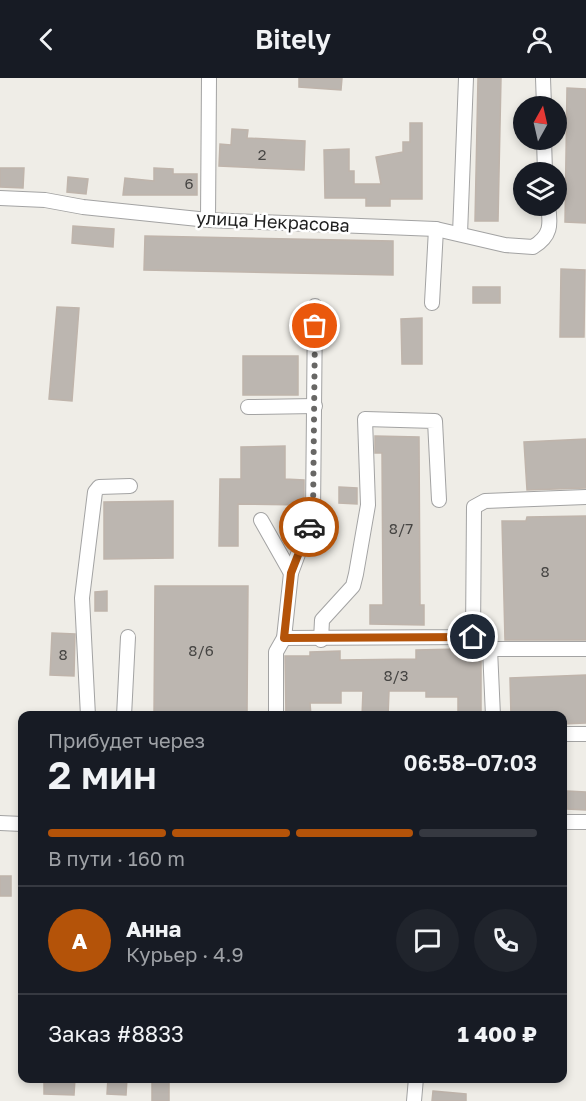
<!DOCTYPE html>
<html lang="ru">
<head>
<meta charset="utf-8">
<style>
  :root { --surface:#171b24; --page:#20242c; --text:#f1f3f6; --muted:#9ea1a6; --line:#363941; --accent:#b45309 }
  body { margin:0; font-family:"Golos Text",sans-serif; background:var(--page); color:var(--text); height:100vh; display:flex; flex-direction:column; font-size:22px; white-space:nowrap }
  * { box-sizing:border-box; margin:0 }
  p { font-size:20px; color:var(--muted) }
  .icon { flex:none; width:33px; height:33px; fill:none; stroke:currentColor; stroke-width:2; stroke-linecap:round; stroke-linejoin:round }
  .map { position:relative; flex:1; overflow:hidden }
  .sheet { position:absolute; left:18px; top:633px; width:549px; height:372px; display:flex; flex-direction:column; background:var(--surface); border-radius:12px; box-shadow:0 3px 9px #0003 }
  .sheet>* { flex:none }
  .needle { width:39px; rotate:8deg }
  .controls { position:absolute; left:513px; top:18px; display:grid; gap:12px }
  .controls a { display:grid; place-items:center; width:54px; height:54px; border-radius:50%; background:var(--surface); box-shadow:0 3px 9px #0003; font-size:30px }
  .pin { position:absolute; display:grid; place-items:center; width:51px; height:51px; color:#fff; margin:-26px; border:3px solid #fff; border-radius:50%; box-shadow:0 2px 6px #0007 }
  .courier { position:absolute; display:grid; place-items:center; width:60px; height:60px; margin:-30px; border:4px solid #b45309; border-radius:50%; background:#fff; color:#222; box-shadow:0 2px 8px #0007 }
  .overview em { font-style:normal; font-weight:600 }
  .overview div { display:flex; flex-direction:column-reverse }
  .overview { display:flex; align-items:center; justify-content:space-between; height:102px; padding:0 30px }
  h1 { font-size:39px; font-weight:600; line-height:45px }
  .bar { display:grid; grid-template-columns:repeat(4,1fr); gap:9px 6px; align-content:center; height:72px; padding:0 30px }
  .bar i { height:8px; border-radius:4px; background:var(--line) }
  .bar .selected { background:var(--accent) }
  .bar p { grid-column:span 4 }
  .line { display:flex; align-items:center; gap:15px; padding:0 30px; border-top:2px solid var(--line) }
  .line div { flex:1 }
  .round { display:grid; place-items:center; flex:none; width:63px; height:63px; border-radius:32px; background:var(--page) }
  header { display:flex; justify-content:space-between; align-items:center; height:78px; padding:0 30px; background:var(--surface); font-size:27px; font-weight:600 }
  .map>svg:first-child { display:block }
</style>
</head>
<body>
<header><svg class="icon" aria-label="back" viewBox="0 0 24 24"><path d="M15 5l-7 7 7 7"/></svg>Bitely<svg class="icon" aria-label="person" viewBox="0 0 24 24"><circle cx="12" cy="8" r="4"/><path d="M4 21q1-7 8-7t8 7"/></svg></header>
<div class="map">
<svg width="586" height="1023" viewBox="0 0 586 1023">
  <rect width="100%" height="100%" fill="#efede7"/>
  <g fill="#bcb6b0" stroke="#bfb4ab" stroke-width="1.5">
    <polygon points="299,0 342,0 341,12 299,9"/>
    <polygon points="478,0 501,0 498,143 475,143"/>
    <polygon points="567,10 586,11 586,145 565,144"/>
    <polygon points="410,45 422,45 422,121 390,121 390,128 366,128 366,120 325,120 324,72 349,71 349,93 354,93 354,106 381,106 376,79 403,74 403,64 410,64"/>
    <polygon points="232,51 248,52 247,60 305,63 304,92 219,88 220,66 231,67"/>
    <polygon points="0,90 24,90 23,110 0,109"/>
    <polygon points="154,90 173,91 173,96 197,96 197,117 123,117 125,100 154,103"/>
    <polygon points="68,99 88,101 86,116 67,114"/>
    <polygon points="73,148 114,151 113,169 72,165"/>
    <polygon points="145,158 393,163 393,197 144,192"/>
    <polygon points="561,191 585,192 584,259 560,259"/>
    <rect x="473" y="209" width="27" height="16"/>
    <polygon points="57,229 79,230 72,323 49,321"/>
    <polygon points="422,240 422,286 402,286 401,241"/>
    <rect x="243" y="278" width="55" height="39"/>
    <polygon points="375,358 419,359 420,527 424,527 424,547 370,546 370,527 383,527 382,375 375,375"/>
    <polygon points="586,361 586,410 527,412 524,364"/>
    <polygon points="285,368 285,401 304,402 304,427 238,426 238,468 219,468 220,401 241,401 241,369"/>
    <polygon points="339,409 357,410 357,426 339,425"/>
    <polygon points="173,423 173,480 104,481 104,424"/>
    <polygon points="586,438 586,562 505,562 502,443 526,443 527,439"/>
    <polygon points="155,508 248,508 247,638 154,638"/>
    <polygon points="107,513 107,533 95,533 95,514"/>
    <polygon points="52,555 75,556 74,598 50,597"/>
    <polygon points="459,571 476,572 481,576 481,638 458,638 458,619 426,619 426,613 389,613 388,638 362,638 363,613 341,613 341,625 310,625 311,638 286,638 285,578 310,578 310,574 340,573 340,582 416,581 416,572"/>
    <polygon points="586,597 586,645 562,646 562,638 511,638 510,600"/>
    <polygon points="567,713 586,714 586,732 567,731"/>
    <rect x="0" y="798" width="11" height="20"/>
    <polygon points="44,1000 75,1000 74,1017 44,1016"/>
    <polygon points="108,1000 127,1000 126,1017 107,1016"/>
    <polygon points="152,1003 169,1004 169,1023 152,1023"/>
    <polygon points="433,1013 466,1016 466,1023 432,1023"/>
  </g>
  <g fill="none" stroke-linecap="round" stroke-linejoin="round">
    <defs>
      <g id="minor">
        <polyline points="543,0 544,28"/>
        <polyline points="544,62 545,94"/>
        <path d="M0,120L45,122L83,129L208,142L436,151L505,167L533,169C551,158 551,147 548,128"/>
        <polyline points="208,142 209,0"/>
        <polyline points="460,156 466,0"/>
        <polyline points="432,225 436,151"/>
        <polyline points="248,329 315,328"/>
        <polyline points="261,442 291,495"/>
        <polyline points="284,560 473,559 474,429 485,423 586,419"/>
        <polyline points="321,562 322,542 353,508 356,496 368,427 365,341 435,343 439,422"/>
        <polyline points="483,566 490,571 493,638"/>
        <polyline points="490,571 586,571"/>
        <polyline points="88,638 82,520 95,414 99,409 130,408"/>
        <polyline points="124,638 128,559"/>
        <polyline points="276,638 276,574 284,560 291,495 313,436 315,228"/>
        <polyline points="562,656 586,656"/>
        <polyline points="562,744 586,744"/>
        <polyline points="0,745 22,746"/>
        <polyline points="414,1023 416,1000"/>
      </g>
    </defs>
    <use href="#minor" stroke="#a3a3a3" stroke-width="16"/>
    <use href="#minor" stroke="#fff" stroke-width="14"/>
  </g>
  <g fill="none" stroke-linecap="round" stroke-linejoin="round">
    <polyline stroke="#686765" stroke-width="6" stroke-dasharray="0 10.8" points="309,449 313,436 315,248"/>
    <polyline stroke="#b45309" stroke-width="8" points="309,449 291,495 284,560 473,559"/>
  </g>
  <g text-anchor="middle" stroke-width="5" stroke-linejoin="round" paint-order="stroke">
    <g font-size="15" fill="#464543">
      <text x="262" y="82">2</text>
      <text x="189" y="111">6</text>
      <text x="401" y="456">8/7</text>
      <text x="545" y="499">8</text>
      <text x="201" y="578">8/6</text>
      <text x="63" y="582">8</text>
      <text x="396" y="603">8/3</text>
    </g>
    <g font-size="18" fill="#1f1f1f" stroke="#fff">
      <text transform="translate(273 144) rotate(3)" y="6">улица Некрасова</text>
    </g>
  </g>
</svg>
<div class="controls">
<a><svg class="needle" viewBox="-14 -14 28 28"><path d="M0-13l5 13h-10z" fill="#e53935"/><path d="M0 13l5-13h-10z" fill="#9ea1a6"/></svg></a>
<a><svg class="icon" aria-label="layers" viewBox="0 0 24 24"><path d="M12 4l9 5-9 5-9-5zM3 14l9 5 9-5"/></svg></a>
</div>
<div class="pin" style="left:315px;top:248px;background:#ea580c"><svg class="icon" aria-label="bag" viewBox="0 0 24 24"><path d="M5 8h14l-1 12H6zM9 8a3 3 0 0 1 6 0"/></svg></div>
<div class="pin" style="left:473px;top:559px;background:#1f2937"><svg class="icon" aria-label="home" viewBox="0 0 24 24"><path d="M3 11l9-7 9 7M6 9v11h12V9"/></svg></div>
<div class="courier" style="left:309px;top:449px"><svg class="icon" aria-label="car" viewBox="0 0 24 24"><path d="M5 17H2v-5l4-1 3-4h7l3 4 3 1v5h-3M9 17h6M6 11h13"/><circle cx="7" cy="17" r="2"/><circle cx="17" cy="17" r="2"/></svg></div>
<section class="sheet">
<div class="overview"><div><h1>2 мин</h1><p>Прибудет через</p></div><em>06:58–07:03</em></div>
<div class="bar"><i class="selected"></i><i class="selected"></i><i class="selected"></i><i></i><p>В пути · 160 m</p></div>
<div class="line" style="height:108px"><b class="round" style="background:var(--accent);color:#fff">А</b><div><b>Анна</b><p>Курьер · 4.9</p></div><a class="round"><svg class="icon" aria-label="chat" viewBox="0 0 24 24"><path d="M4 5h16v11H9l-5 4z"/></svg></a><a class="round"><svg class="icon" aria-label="phone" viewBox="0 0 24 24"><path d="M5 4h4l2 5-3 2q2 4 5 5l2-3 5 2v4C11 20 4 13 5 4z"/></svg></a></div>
<div class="line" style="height:78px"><div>Заказ #8833</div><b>1 400 ₽</b></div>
</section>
</div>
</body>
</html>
